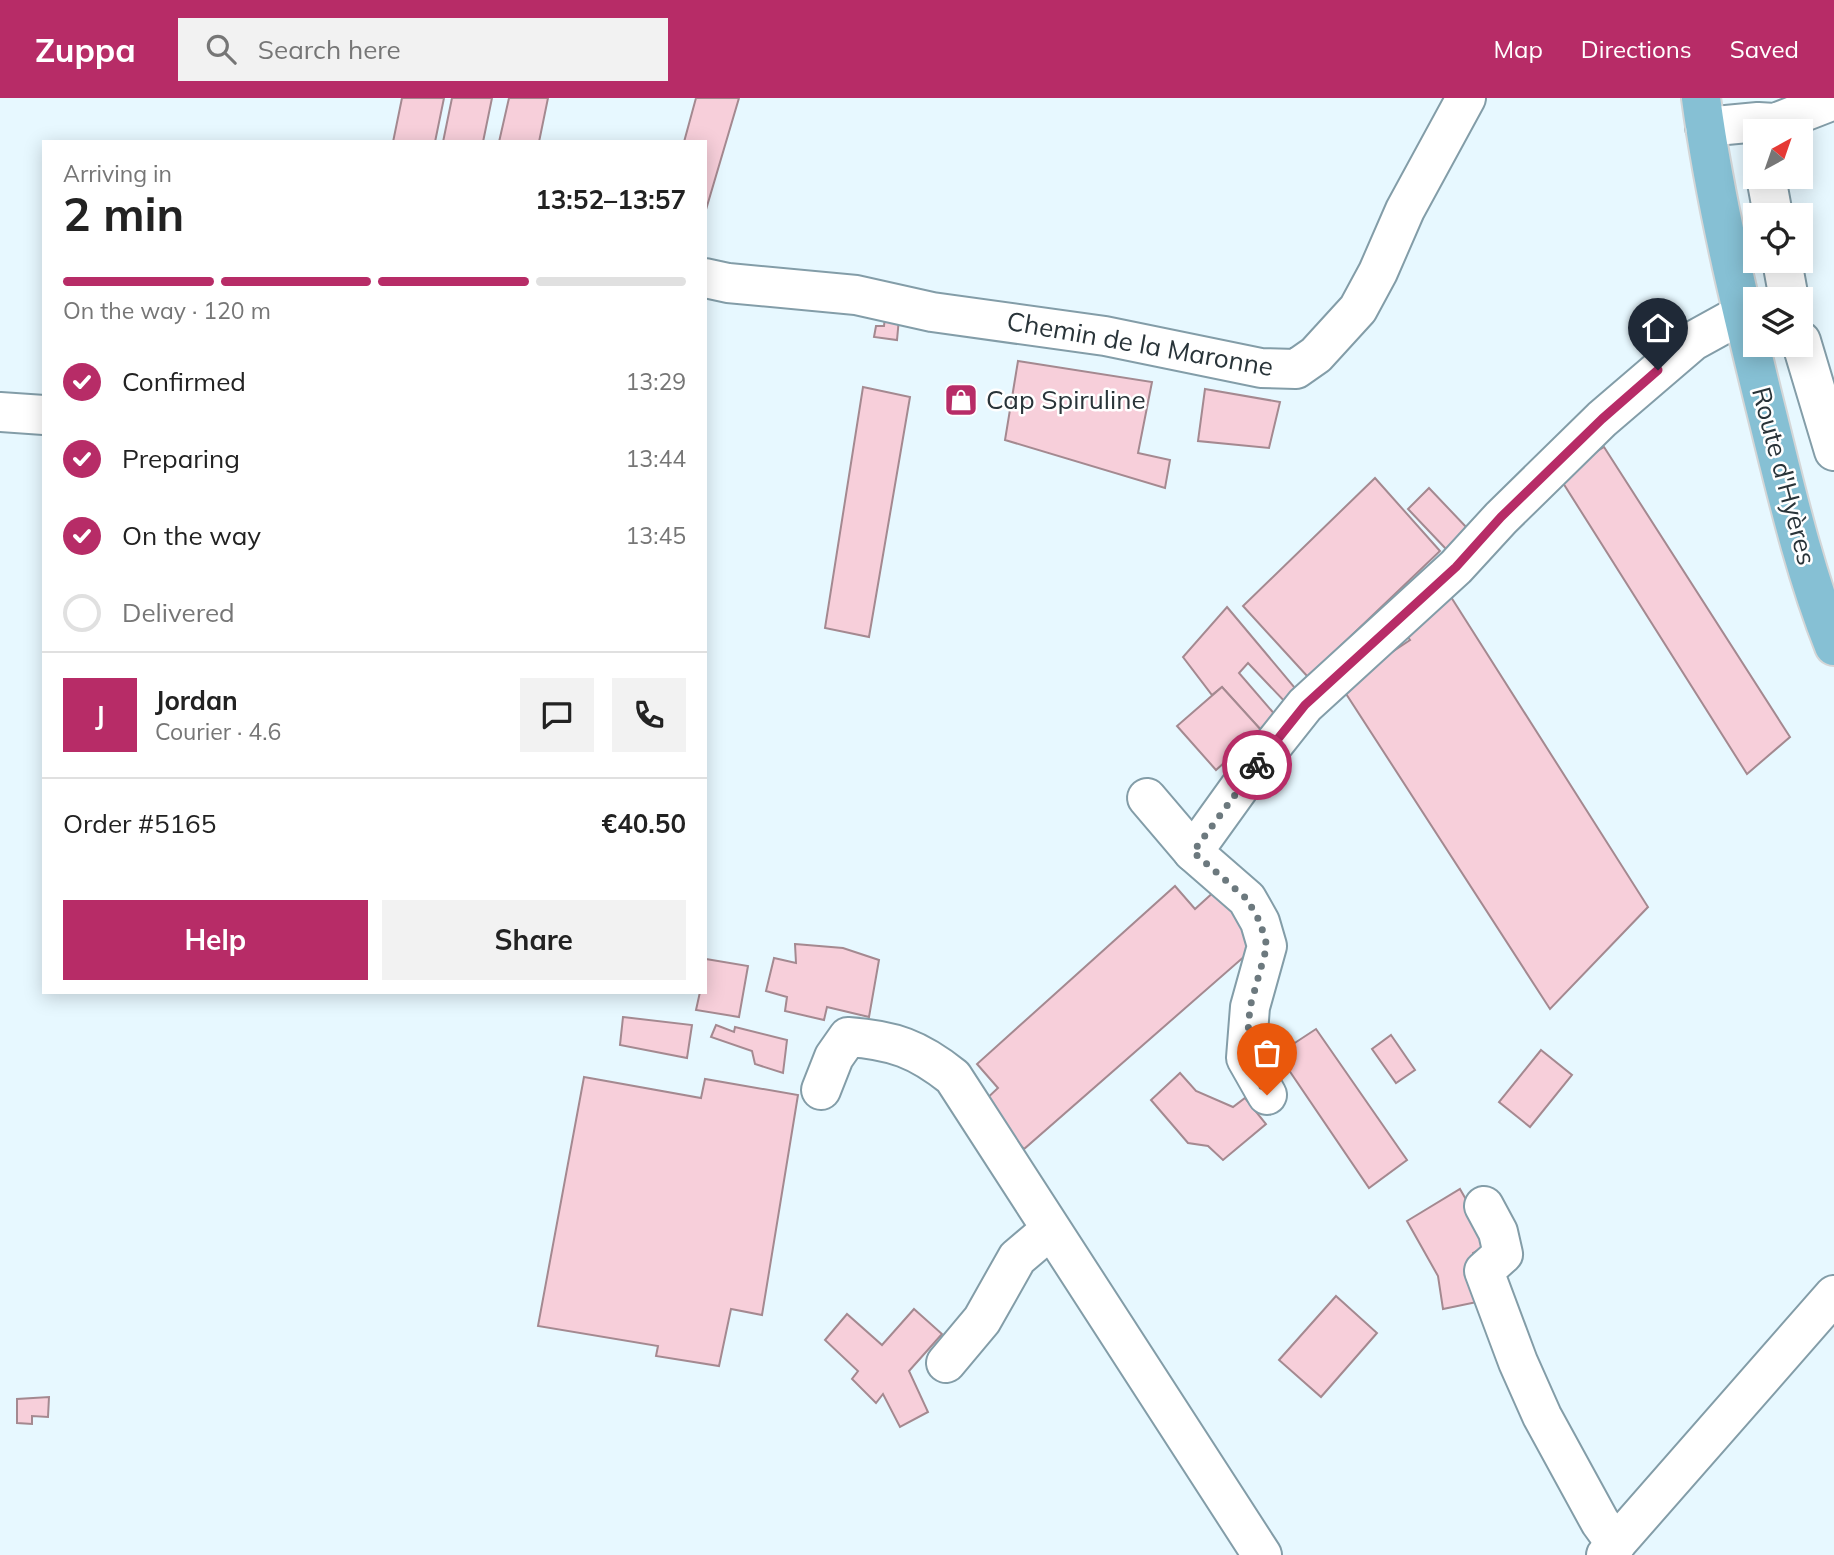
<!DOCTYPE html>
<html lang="en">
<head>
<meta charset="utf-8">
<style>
  :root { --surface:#fff; --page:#f2f2f2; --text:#222; --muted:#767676; --line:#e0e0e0; --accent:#b72c67 }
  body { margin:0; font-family:Mulish,sans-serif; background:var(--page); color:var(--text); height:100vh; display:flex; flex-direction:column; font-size:26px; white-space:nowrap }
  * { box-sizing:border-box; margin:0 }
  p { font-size:23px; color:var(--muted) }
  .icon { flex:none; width:38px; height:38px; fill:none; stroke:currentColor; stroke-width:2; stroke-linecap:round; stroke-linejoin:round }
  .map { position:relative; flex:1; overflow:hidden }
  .drawer { position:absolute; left:42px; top:42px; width:665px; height:854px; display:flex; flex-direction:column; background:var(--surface); border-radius:0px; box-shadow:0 4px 18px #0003 }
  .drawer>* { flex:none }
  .needle { width:46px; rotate:40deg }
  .controls { position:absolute; left:1743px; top:21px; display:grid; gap:14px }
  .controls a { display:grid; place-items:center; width:70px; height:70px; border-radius:0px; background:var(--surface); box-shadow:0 4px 18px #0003; font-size:35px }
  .pin { position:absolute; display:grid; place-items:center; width:60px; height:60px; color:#fff; margin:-72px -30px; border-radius:50% 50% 50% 0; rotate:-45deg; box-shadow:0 0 7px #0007 }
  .pin .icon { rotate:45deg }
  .courier { position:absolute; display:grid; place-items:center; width:70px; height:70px; margin:-35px; border:5px solid #b72c67; border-radius:50%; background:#fff; color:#222; box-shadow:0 2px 9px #0007 }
  .summary em { font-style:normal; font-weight:700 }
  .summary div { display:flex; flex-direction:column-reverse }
  .summary { display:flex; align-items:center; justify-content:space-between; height:119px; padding:0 21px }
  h1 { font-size:46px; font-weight:700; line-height:52px }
  .bar { display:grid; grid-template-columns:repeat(4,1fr); gap:10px 7px; align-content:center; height:84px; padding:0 21px }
  .bar i { height:9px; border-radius:5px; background:var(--line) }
  .bar .active { background:var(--accent) }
  .bar p { grid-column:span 4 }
  .line { display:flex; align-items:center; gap:18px; padding:0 21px; border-top:2px solid var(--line) }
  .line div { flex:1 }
  .round { display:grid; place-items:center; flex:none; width:74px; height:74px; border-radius:0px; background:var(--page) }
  ol { padding:0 21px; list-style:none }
  li { display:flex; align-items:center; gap:21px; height:77px }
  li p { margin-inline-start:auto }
  li .icon { padding:7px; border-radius:50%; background:var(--accent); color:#fff; stroke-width:4 }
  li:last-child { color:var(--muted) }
  li i { width:38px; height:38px; border:4px solid var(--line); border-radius:50% }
  .cta { display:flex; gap:14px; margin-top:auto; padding:14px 21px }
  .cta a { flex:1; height:80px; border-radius:0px; background:var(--accent); color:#fff; font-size:28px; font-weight:700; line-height:80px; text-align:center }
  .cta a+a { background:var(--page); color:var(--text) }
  header { display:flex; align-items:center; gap:42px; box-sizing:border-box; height:98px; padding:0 35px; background:var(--accent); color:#fff }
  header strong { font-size:33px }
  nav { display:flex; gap:38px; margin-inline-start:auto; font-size:24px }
  .search { width:490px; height:63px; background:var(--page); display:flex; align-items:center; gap:18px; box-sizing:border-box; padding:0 24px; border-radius:0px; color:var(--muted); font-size:26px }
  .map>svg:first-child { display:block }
</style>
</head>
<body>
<header>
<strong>Zuppa</strong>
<div class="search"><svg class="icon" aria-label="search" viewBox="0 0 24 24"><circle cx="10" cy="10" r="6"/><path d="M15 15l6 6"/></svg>Search here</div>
<nav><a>Map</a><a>Directions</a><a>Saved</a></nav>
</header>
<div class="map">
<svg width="1834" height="1457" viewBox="0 0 1834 1457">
  <rect width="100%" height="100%" fill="#e7f8ff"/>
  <g fill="#f7cfda" stroke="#a48990" stroke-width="2">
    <polygon points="402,0 444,0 435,44 393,44"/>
    <polygon points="452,0 492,0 483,44 443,44"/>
    <polygon points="509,0 548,0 539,44 499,44"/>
    <polygon points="696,0 739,0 705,115 705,44 684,44"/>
    <polygon points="885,219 899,220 897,242 874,239 876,228 884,228"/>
    <polygon points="1018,263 1152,284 1138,355 1170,362 1165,390 1005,342"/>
    <polygon points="863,289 910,299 869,539 825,530"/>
    <polygon points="1205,291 1280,304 1269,350 1198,343"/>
    <polygon points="1604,349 1790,639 1747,676 1558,377"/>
    <polygon points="1375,380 1440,453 1308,579 1243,508"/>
    <polygon points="1429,390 1468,431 1446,451 1408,411"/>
    <polygon points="1451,499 1648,809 1550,911 1341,588 1410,542 1400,529"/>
    <polygon points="1227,509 1300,596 1287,606 1248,565 1239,575 1277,619 1261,632 1222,589 1212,597 1183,559"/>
    <polygon points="1222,589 1261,632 1216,672 1177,628"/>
    <polygon points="1175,788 1195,811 1216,792 1262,843 1024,1051 982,1005 998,990 977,966"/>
    <polygon points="795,846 843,850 879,862 869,919 827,909 824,922 785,913 787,899 766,893 774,860 796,865"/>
    <polygon points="706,861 748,868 739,919 696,912 700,894 705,894"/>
    <polygon points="623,919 692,927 687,960 620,947"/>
    <polygon points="716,927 734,934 735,929 787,942 783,975 755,966 752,953 711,939"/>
    <polygon points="1316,931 1407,1062 1369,1090 1278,956"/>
    <polygon points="1391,937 1415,972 1396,985 1372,951"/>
    <polygon points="1541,952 1572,977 1530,1029 1499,1004"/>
    <polygon points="1180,975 1196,993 1233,1009 1245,1000 1266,1026 1223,1062 1208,1048 1188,1045 1151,1002"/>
    <polygon points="584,979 701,1000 705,981 798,997 762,1217 731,1211 719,1268 656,1258 658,1248 538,1228"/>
    <polygon points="1460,1091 1491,1145 1473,1155 1477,1204 1443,1211 1438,1178 1407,1123"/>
    <polygon points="1336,1198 1377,1235 1321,1299 1279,1262"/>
    <polygon points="914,1211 942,1236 909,1273 928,1314 900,1329 883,1296 876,1305 852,1281 858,1273 825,1242 847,1216 882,1247"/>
    <polygon points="49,1299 48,1319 32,1318 32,1326 17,1325 17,1301"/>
  </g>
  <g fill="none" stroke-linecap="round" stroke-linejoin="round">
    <defs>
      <g id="minor">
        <polyline points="1705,29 1758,24 1775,25 1834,2"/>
        <polyline points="1766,79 1773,117"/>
        <polyline points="1782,163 1789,201"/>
        <polyline points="705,180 728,185 856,197 932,214 1105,238 1261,270 1296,271 1316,257 1358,211 1378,174 1405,112 1466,0"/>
        <polyline points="1801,243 1834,353"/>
        <polyline points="0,314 44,317"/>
        <polyline points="1147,700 1193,754"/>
        <path d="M821,992L834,959L848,939C893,942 918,951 953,979L1262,1457"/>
        <polyline points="1267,997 1246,960 1250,909 1267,848 1260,824 1247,801 1193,754 1239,690 1305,607 1456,469 1501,420 1602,321 1693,243 1742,216"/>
        <polyline points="1484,1108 1498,1134 1503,1156 1484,1173 1518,1264 1542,1318 1600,1424 1616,1446"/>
        <polyline points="946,1265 982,1222 1017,1160 1050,1132"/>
        <polyline points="1606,1457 1834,1197"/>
      </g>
      <path id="major" d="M1701,0C1715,104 1740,206 1765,308C1785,388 1803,470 1834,548"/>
    </defs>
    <use href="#minor" stroke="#839da8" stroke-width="42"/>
    <use href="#major" stroke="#d4d6d7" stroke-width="42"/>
    <use href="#minor" stroke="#fff" stroke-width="38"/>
    <use href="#major" stroke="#86c0d4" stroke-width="38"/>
  </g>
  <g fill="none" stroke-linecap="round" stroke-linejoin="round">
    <polyline stroke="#6c797e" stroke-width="7" stroke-dasharray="0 12.6" points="1257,667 1193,754 1247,801 1260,824 1267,848 1250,909 1246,960 1267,997"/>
    <polyline stroke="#b72c67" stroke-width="9" points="1257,667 1305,607 1456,469 1501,419 1602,321 1658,272"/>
  </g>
  <defs>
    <symbol id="shop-square" viewBox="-11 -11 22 22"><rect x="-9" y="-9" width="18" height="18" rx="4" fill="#b72c67" stroke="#fff"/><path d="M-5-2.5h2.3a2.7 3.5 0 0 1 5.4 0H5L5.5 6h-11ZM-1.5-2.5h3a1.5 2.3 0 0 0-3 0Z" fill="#fff"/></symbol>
  </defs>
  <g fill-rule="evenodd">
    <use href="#shop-square" x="942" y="283" width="38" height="38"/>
  </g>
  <g text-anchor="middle" stroke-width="5" stroke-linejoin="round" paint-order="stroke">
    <g font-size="26" fill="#293439" stroke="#fff">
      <text transform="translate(1140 246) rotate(10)" y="9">Chemin de la Maronne</text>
      <text transform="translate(1784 378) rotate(75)" y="9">Route d'Hyères</text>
    </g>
    <g font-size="26" fill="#293439" stroke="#fff" text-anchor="start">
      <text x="986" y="311">Cap Spiruline</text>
    </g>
  </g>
</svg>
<div class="controls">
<a><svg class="needle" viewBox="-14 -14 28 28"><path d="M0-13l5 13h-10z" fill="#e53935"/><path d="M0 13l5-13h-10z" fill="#767676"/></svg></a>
<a><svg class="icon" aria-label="locate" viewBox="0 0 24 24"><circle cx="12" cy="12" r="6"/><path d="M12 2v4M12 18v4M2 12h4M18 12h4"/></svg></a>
<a><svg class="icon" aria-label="layers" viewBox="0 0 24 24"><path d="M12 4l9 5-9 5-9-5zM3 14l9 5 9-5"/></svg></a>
</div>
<div class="pin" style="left:1267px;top:997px;background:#ea580c"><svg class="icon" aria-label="bag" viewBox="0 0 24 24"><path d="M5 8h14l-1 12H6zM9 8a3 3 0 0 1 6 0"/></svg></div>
<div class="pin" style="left:1658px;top:272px;background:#1f2937"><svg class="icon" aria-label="home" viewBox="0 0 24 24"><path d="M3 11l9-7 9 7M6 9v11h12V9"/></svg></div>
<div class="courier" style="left:1257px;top:667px"><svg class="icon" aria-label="bike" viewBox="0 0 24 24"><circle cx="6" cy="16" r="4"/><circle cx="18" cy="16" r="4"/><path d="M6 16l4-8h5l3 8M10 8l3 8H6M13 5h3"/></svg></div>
<section class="drawer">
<div class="summary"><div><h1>2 min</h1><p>Arriving in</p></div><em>13:52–13:57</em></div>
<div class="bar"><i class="active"></i><i class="active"></i><i class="active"></i><i></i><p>On the way · 120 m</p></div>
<ol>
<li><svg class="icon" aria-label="check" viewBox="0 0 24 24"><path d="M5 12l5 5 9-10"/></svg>Confirmed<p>13:29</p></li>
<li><svg class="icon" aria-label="check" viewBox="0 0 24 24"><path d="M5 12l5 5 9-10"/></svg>Preparing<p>13:44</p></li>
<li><svg class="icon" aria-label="check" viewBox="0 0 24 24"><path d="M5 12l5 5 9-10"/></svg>On the way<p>13:45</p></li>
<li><i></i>Delivered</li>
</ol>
<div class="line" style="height:126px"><b class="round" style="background:var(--accent);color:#fff">J</b><div><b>Jordan</b><p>Courier · 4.6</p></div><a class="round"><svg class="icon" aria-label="chat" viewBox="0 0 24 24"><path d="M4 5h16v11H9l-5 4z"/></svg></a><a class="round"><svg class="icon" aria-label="phone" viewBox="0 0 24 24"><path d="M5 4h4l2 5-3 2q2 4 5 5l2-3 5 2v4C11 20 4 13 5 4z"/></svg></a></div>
<div class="line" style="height:91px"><div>Order #5165</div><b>€40.50</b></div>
<div class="cta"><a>Help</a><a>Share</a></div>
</section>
</div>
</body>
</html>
